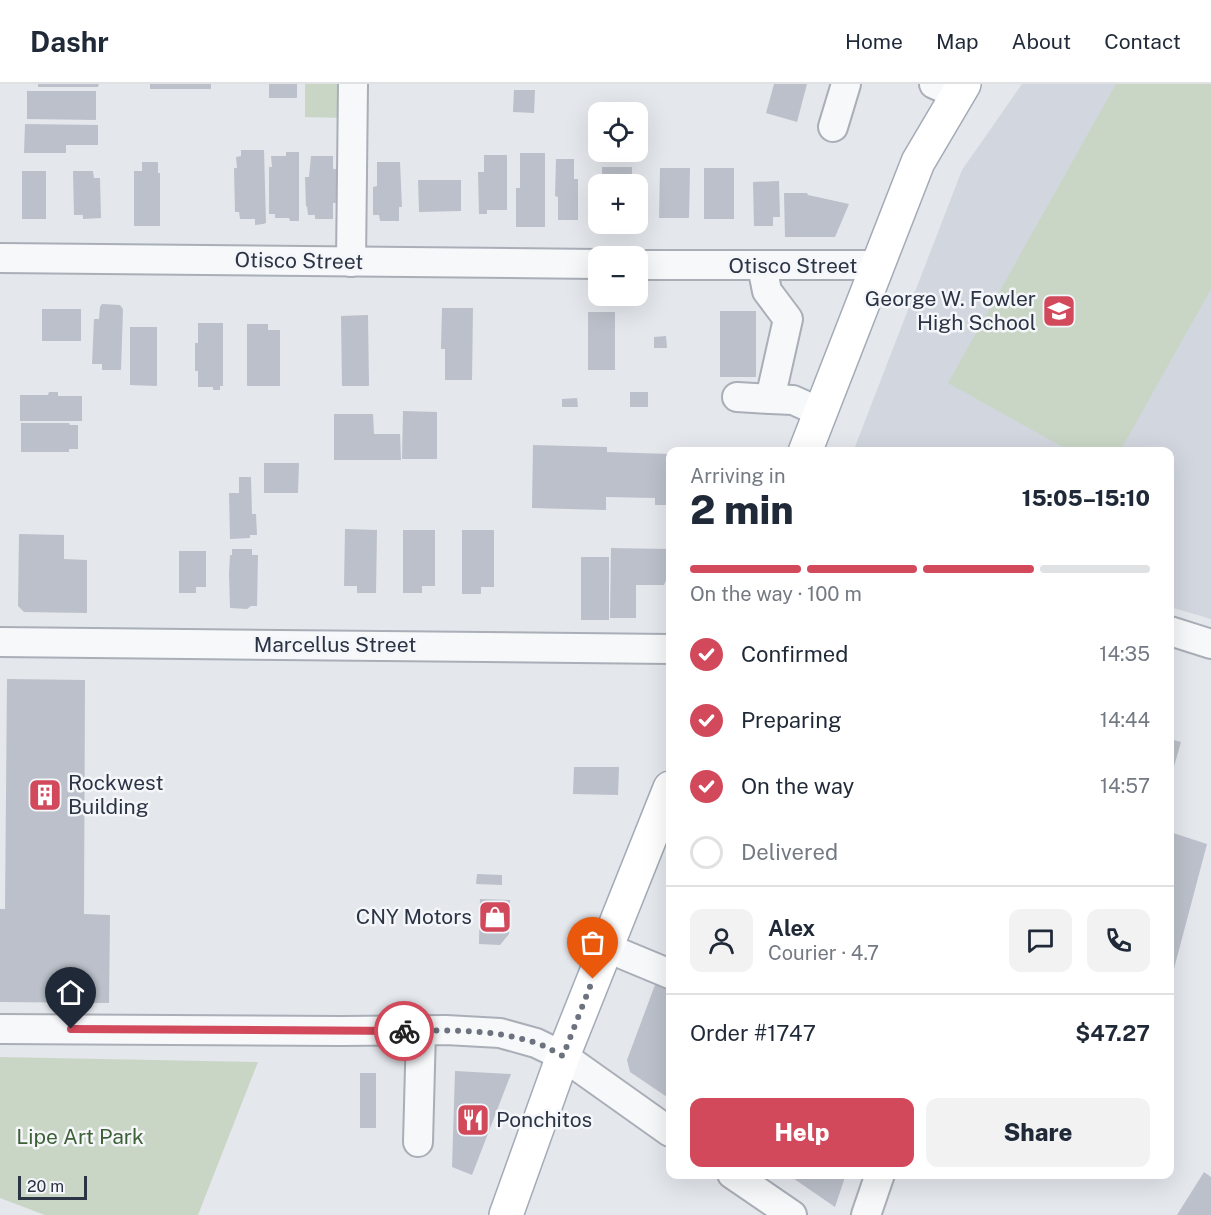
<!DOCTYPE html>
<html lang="en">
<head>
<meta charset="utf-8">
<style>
  :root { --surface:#fff; --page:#f2f2f3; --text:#1f2937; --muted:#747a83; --line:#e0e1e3; --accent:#d1495b }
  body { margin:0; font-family:"Public Sans",sans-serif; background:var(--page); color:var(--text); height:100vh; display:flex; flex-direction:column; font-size:22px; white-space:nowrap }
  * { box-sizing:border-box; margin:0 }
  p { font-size:20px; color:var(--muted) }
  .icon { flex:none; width:33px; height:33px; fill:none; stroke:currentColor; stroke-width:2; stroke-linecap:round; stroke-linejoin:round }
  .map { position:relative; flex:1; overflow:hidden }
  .side { position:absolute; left:666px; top:363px; width:508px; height:732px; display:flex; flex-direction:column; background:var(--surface); border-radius:12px; box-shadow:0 6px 24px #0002 }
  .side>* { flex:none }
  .controls { position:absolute; left:588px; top:18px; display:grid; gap:12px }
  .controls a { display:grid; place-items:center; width:60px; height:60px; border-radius:12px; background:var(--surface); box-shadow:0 6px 24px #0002; font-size:30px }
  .scale { position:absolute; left:18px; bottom:15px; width:69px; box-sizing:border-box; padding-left:6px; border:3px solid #2b3445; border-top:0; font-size:16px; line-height:21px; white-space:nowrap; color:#2b3445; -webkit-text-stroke:4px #f4f6f9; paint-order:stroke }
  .pin { position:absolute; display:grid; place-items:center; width:51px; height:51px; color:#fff; margin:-62px -26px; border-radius:50% 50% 50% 0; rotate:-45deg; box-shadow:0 0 6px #0007 }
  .pin .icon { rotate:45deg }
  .courier { position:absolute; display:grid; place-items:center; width:60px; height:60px; margin:-30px; border:4px solid #d1495b; border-radius:50%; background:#fff; color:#222; box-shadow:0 2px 8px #0007 }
  .head em { font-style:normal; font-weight:800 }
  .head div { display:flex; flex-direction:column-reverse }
  .head { display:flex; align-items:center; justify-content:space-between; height:102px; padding:0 24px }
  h1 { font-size:39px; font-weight:800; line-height:45px }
  .bar { display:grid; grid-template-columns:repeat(4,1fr); gap:9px 6px; align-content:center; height:72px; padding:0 24px }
  .bar i { height:8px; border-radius:4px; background:var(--line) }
  .bar .active { background:var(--accent) }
  .bar p { grid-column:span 4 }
  .line { display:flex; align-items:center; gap:15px; padding:0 24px; border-top:2px solid var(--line) }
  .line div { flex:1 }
  .round { display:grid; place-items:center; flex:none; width:63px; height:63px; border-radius:12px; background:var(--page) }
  ol { padding:0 24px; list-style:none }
  li { display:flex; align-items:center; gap:18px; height:66px }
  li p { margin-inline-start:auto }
  li .icon { padding:6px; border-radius:50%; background:var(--accent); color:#fff; stroke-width:4 }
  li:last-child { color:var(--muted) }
  li i { width:33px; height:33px; border:3px solid var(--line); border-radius:50% }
  .cta { display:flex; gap:12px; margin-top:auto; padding:12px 24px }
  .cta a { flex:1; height:69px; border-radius:12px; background:var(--accent); color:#fff; font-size:24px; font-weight:800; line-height:69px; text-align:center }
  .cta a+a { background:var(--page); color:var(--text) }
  header { display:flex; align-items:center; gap:36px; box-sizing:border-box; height:84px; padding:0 30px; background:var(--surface); border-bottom:2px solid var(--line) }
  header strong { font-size:28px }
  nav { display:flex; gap:33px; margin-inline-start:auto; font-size:21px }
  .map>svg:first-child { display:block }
</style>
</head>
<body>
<header>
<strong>Dashr</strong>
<nav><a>Home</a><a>Map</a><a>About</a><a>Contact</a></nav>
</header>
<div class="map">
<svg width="1211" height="1131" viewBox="0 0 1211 1131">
  <rect width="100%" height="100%" fill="#e4e7ec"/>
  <polygon fill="#d2d6de" points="1022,0 1211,0 1211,535 1170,523 1170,368 853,368 962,86"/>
  <g fill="#c9d6c5">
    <polygon points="305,0 344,0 343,34 305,33"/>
    <polygon points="1116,0 1211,0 1211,205 1120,367 1070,367 948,299"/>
    <polygon points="0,973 258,978 198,1131 45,1131 0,1114"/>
  </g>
  <g fill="#bbc0ca">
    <polygon points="38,0 99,0 98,3 38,3"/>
    <rect x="150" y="0" width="61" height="5"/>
    <rect x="269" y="0" width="28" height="14"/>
    <polygon points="774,0 807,0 797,38 766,29"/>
    <polygon points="514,6 535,6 534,29 513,28"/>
    <polygon points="27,7 96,7 96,36 27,35"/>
    <polygon points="25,40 98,41 98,61 66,61 66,69 24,69"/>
    <polygon points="241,66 264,66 266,139 263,140 255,141 255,135 240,135 239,128 235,128 234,84 237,84 236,73 241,72"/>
    <polygon points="286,68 299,68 299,137 290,137 289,134 275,134 275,130 269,130 269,83 272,83 271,72 286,72"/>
    <polygon points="520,69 545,69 545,143 516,143 516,104 520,104"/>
    <polygon points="484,71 507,71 507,126 487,126 487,130 479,130 478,88 484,88"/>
    <polygon points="311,72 333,72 333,85 336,85 337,119 333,119 333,135 315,135 315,131 308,131 307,122 306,123 305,93 309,93"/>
    <polygon points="556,75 574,75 574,95 578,95 578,136 558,136 558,113 555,112"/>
    <polygon points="142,78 158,78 158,89 160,89 160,142 134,142 134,87 142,87"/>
    <polygon points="377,78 400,78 402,123 399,123 399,137 380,137 379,131 373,131 373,103 377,102"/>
    <rect x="602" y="83" width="30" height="17"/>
    <polygon points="660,84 690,84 689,134 659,134"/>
    <rect x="704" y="84" width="30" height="51"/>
    <rect x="22" y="87" width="24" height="48"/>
    <polygon points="73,87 93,87 94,94 100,94 101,134 83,135 83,131 74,131"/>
    <polygon points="418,96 461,96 461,127 419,128"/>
    <polygon points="779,97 780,133 773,133 773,142 754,142 753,98"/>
    <polygon points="784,109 807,109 808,111 849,120 835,153 785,153"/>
    <polygon points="102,220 120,221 123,225 121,286 102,286 102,280 92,280 94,235 99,235 100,223"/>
    <polygon points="442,224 473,224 472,296 445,296 445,265 441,265"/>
    <rect x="42" y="225" width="39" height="32"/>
    <rect x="720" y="227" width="36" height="66"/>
    <rect x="588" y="228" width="27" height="58"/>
    <polygon points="368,231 369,302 342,302 341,232"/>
    <polygon points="198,239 223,239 223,302 220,302 220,306 213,306 213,303 198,303 198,287 195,287 195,259 198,259"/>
    <polygon points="247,240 268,240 268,246 280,246 280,302 247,302"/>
    <polygon points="130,243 157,243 157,302 130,301"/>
    <polygon points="666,252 667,264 654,264 654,253"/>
    <polygon points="49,308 58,308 58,312 82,312 82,337 20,337 20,311 48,311"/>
    <rect x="630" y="308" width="18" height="15"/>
    <polygon points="577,314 578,323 562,323 562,315"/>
    <polygon points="403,327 437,328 437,375 402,375"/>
    <polygon points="334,330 373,330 374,350 400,350 401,376 334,376"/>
    <polygon points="21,339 69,339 70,341 78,341 78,365 69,365 69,368 21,368"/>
    <polygon points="533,361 607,363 607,368 670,370 670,421 655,421 655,414 606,413 606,426 532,424"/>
    <polygon points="264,379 299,379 298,409 264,409"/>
    <polygon points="239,393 251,393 252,430 256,430 257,451 250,451 250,454 230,455 229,409 239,409"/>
    <polygon points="345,445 377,446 376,509 357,509 357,502 344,502"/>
    <polygon points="403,446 435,446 435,502 422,502 422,509 403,509"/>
    <polygon points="462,446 494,446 494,503 481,503 481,510 462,510"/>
    <polygon points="19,450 64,451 64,475 87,476 87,529 24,528 18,522"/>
    <polygon points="611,464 670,465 670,487 664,501 636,501 636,534 610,534"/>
    <polygon points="232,465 252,465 252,471 258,471 257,522 251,522 247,525 230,524 229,490 230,471 232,471"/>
    <polygon points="179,467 206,467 206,503 196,503 196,509 179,509"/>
    <rect x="581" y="473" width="28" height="63"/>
    <polygon points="7,595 85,596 84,830 110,831 109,919 0,918 0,825 5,825"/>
    <polygon points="1170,655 1181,658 1171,693 1170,693"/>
    <polygon points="574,683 619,683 618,711 573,710"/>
    <polygon points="1170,748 1207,760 1171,896 1170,896"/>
    <polygon points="477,790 502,791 502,801 476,800"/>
    <polygon points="480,815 510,816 509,850 500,861 479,860"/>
    <polygon points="658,893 670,898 670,1015 630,988 627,976"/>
    <polygon points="455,987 511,990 472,1091 452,1083"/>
    <rect x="360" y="989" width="16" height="55"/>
    <polygon points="1204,1088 1211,1093 1211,1131 1177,1131"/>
    <polygon points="787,1090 846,1090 835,1123"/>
  </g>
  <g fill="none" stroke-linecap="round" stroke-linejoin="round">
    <defs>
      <g id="minor">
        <polyline points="934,0 957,10"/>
        <polyline points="833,43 846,0"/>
        <polyline points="0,174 598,180"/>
        <polyline points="351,178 353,0"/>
        <polyline points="638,181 877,181"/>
        <polyline points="737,313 770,315 788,235 767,207 762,182"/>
        <polyline points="770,315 793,316 820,328"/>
        <polyline points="1170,547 1211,560"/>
        <polyline points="0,558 670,565"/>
        <polyline points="605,863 670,890"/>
        <polyline points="0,945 341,947 446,946 500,949 536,959 563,972 670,1048"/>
        <polyline points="418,1058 421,946"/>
        <polyline points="732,1090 792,1131"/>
        <polyline points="866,1131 880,1090"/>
      </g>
      <g id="major">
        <polyline points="805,368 918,78 964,0"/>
        <polyline points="506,1131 563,972 670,704"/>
      </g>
    </defs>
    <use href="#minor" stroke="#a9aeb7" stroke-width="32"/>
    <use href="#major" stroke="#a3abb8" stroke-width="36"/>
    <use href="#minor" stroke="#f7f8fa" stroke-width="28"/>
    <use href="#major" stroke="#fff" stroke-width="33"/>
  </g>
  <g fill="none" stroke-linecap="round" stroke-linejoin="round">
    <path stroke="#6c737f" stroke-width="6" stroke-dasharray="0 10.8" d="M404,947C448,946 492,945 533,958C544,961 553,967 563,972L593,895"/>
    <polyline stroke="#d1495b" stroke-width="8" points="71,945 404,947"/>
  </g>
  <defs>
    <symbol id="school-square" viewBox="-11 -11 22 22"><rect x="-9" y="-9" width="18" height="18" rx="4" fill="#d1495b" stroke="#f4f6f9"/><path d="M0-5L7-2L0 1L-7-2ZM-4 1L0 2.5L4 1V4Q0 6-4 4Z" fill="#fff"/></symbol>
    <symbol id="building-square" viewBox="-11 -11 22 22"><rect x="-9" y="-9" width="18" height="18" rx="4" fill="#d1495b" stroke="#f4f6f9"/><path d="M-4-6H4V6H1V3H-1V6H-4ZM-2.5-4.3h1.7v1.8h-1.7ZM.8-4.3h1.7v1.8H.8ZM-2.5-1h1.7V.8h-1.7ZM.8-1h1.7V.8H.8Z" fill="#fff"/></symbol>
    <symbol id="shop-square" viewBox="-11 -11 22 22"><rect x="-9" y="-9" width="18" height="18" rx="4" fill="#d1495b" stroke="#f4f6f9"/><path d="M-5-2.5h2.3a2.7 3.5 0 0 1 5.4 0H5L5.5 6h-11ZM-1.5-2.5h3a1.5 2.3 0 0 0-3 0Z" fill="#fff"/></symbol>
    <symbol id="restaurant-square" viewBox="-11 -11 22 22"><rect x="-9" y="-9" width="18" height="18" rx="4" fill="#d1495b" stroke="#f4f6f9"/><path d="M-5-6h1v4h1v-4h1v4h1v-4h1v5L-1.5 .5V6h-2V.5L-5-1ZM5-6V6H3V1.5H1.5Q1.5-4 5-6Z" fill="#fff"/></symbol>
  </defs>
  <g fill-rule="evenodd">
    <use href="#school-square" x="1040" y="208" width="38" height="38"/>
    <use href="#building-square" x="26" y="692" width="38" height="38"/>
    <use href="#shop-square" x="476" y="814" width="38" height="38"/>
    <use href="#restaurant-square" x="454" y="1017" width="38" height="38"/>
  </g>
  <g text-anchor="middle" stroke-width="5" stroke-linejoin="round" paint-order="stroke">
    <g font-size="21" fill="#2b3445" stroke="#f4f6f9">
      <text transform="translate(299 177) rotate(1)" y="7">Otisco Street</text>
      <text x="793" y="189">Otisco Street</text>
      <text x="335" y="568">Marcellus Street</text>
    </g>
    <g font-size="21" fill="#2b3445" stroke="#f4f6f9" text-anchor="end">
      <text x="1036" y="222">George W. Fowler<tspan x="1036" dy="24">High School</tspan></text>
      <text x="68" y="706" text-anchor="start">Rockwest<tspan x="68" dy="24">Building</tspan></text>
      <text x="472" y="840">CNY Motors</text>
      <text x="496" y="1043" text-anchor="start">Ponchitos</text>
    </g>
    <g font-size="21" fill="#3f6138" stroke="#f4f6f9">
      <text x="80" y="1060">Lipe Art Park</text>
    </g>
  </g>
</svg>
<div class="controls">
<a><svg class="icon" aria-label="locate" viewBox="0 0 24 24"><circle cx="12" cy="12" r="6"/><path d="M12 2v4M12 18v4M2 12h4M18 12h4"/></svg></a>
<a>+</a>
<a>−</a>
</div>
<div class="scale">20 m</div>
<div class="pin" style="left:593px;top:895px;background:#ea580c"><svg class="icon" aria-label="bag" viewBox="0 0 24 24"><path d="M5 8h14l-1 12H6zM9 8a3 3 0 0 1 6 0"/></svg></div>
<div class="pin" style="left:71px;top:945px;background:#1f2937"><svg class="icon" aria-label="home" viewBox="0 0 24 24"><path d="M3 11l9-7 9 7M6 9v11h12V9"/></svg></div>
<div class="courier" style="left:404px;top:947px"><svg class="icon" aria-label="bike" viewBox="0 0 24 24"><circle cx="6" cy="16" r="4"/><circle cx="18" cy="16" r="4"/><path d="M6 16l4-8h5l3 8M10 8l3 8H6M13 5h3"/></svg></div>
<section class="side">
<div class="head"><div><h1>2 min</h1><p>Arriving in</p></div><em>15:05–15:10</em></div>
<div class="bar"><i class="active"></i><i class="active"></i><i class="active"></i><i></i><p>On the way · 100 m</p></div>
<ol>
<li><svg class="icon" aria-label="check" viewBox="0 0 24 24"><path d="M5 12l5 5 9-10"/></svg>Confirmed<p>14:35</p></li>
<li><svg class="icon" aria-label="check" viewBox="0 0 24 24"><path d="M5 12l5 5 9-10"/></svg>Preparing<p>14:44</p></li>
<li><svg class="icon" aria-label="check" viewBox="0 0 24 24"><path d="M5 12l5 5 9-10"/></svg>On the way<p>14:57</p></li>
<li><i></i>Delivered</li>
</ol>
<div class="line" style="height:108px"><a class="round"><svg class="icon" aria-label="person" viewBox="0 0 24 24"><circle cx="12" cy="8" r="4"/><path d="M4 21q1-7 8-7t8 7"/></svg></a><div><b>Alex</b><p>Courier · 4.7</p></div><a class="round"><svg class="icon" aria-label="chat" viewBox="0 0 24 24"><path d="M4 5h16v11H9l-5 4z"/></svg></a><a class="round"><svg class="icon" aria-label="phone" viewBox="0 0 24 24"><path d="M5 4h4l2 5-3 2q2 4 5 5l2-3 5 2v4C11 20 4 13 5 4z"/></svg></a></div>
<div class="line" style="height:78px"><div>Order #1747</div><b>$47.27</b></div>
<div class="cta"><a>Help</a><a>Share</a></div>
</section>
</div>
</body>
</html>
